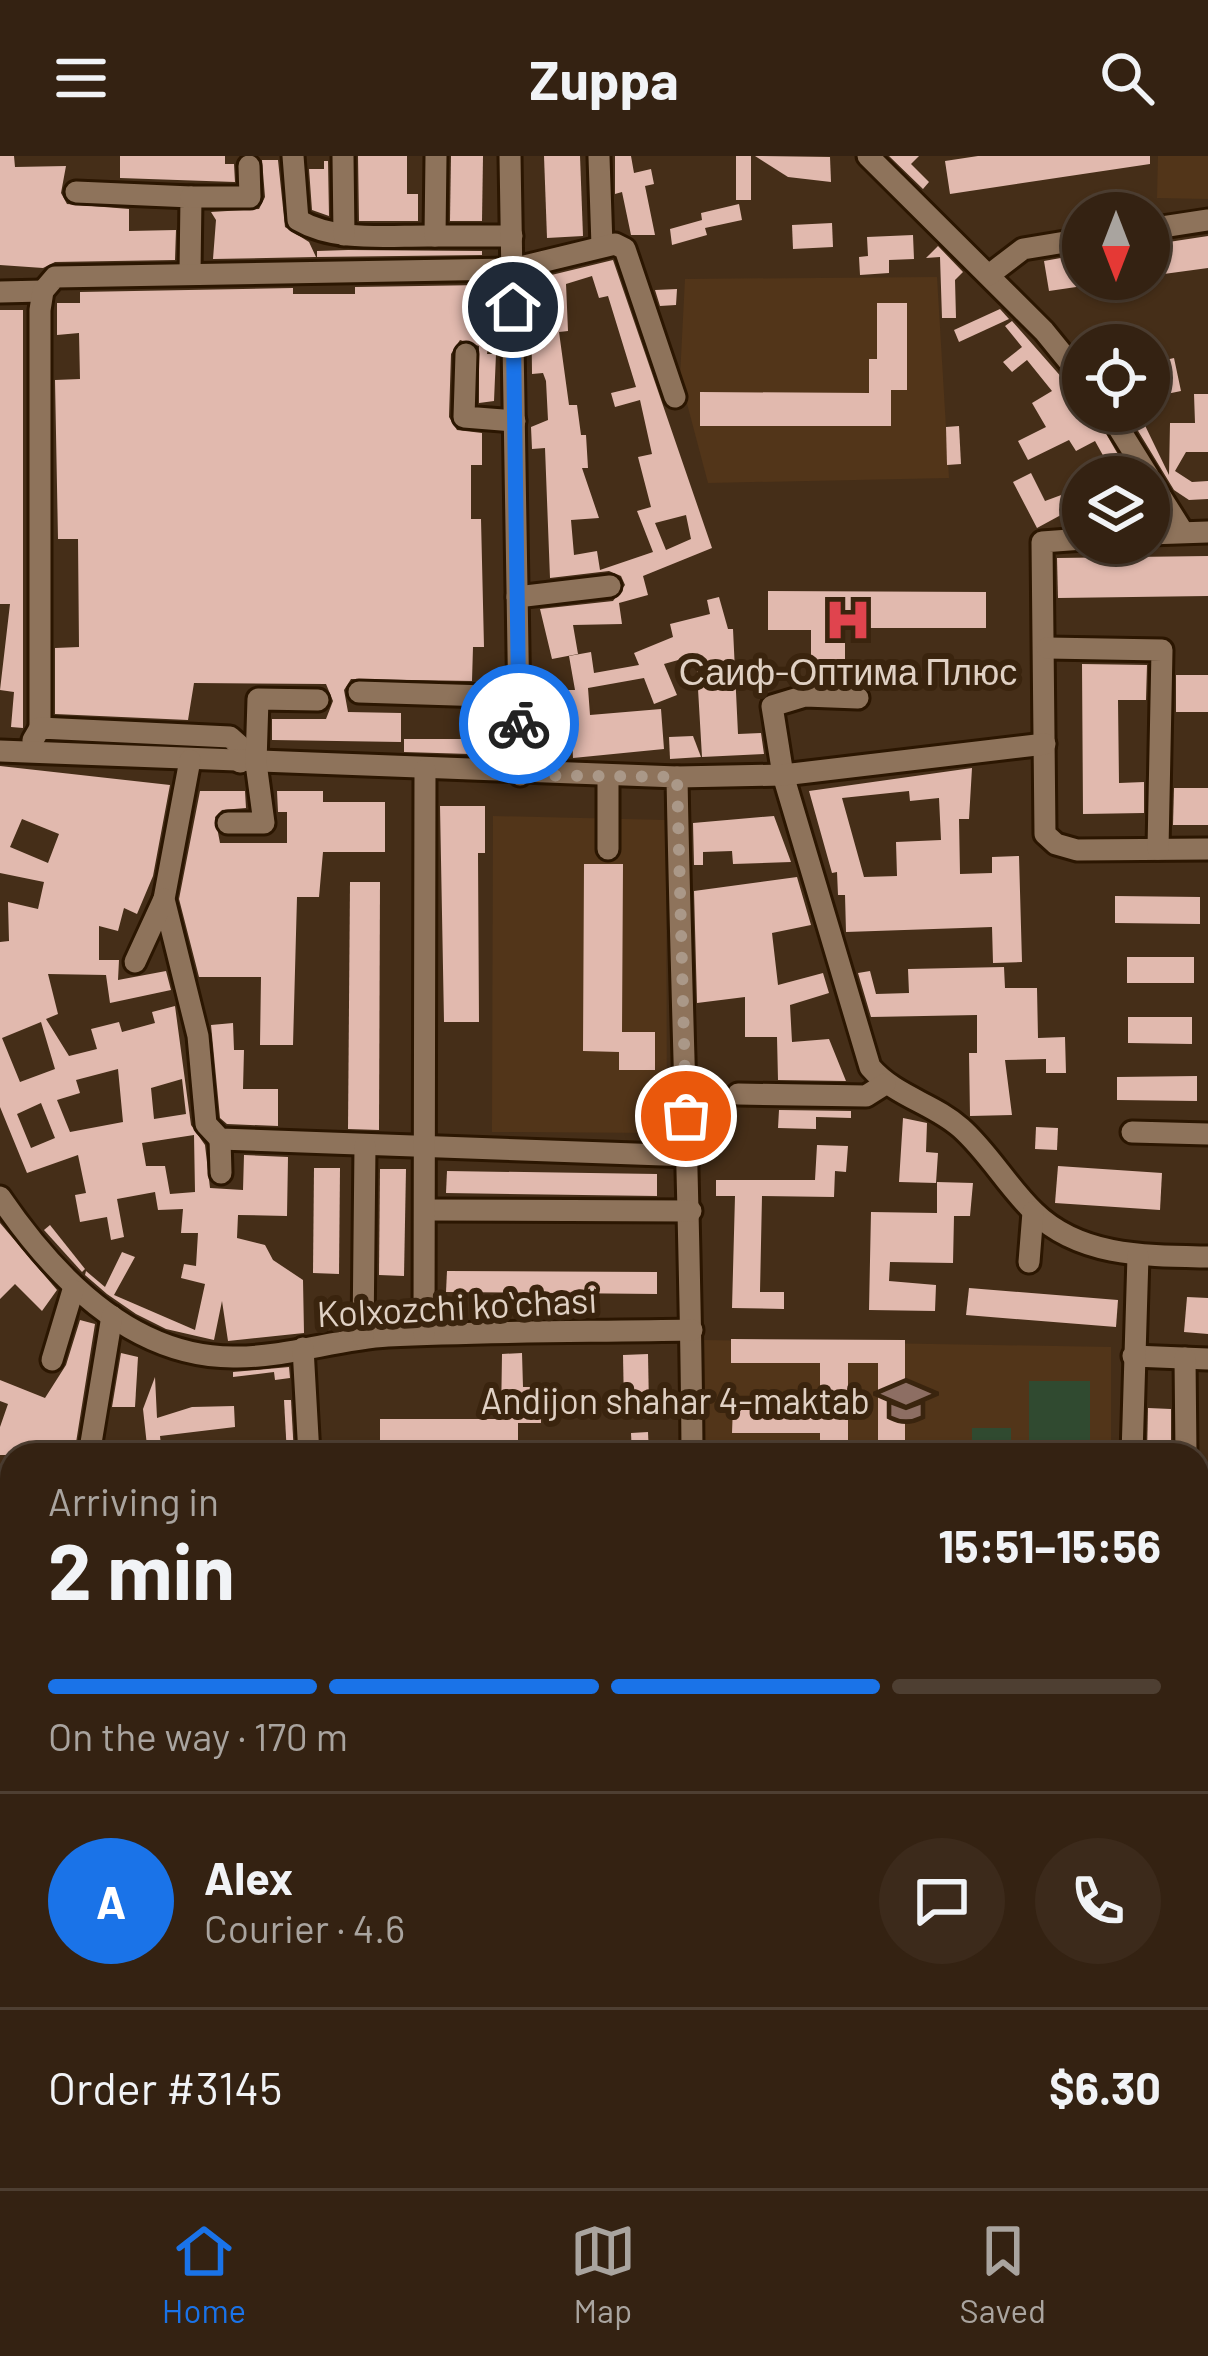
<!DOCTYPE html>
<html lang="en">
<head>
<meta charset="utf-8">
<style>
  :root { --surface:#342212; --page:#3c2a1b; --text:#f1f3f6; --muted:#a9a49f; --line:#4e3f32; --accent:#1a73e8 }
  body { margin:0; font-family:Barlow,sans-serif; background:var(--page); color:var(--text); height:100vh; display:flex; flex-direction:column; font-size:45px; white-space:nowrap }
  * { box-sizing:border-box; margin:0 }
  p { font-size:39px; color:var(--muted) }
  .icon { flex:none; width:66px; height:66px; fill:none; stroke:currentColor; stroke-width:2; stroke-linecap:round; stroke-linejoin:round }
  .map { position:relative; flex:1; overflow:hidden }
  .drawer { position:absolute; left:0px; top:1287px; width:1209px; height:747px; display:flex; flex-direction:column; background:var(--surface); border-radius:36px 36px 0 0; box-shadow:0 3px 9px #0004,0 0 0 3px var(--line) }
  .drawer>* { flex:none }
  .needle { width:78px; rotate:180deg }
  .fabs { position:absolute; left:1062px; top:36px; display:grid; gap:24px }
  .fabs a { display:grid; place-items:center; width:108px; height:108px; border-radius:50%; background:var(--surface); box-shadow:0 3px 9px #0004,0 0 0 3px var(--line); font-size:60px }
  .pin { position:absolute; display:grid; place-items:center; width:102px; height:102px; color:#fff; margin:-51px; border:6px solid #fff; border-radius:50%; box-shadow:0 3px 12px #0007 }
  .courier { position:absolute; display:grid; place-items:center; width:120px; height:120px; margin:-60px; border:9px solid #1a73e8; border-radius:50%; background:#fff; color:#222; box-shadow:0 3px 15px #0007 }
  .overview em { font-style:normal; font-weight:700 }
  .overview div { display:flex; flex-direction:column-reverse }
  .overview { display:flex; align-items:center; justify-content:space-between; height:204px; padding:0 48px }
  h1 { font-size:78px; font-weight:700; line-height:90px }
  .bar { display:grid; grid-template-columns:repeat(4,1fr); gap:18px 12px; align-content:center; height:144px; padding:0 48px }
  .bar i { height:15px; border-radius:9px; background:var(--line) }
  .bar .current { background:var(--accent) }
  .bar p { grid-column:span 4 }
  .line { display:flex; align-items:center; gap:30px; padding:0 48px; border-top:3px solid var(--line) }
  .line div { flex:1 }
  .round { display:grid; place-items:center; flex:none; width:126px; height:126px; border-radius:63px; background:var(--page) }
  header { display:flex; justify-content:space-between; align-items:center; height:156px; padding:0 48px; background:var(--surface); font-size:54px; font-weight:700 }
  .tab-bar { display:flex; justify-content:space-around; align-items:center; height:168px; border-top:3px solid var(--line); background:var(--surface); font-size:33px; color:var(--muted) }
  .tab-bar a { display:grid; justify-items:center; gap:6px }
  .tab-bar .current { color:var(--accent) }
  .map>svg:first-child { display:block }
</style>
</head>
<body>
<header><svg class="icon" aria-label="menu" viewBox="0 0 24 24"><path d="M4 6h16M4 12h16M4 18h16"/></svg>Zuppa<svg class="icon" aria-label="search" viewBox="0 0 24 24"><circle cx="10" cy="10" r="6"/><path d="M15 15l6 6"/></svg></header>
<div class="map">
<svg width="1208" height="2032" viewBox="0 0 1208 2032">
  <rect width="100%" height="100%" fill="#452e18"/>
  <rect fill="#47353f" x="0" y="1465" width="12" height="417"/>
  <g fill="#523519">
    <polygon points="1158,0 1208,0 1208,43 1157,42"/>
    <polygon points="937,121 949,322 708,327 680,221 685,123"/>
    <polygon points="493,660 666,664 667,977 492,976"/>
    <polygon points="702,1184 1111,1191 1111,1299 701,1299"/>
  </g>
  <g fill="#304a30">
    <rect x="1029" y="1225" width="61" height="74"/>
    <rect x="972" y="1272" width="39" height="27"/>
  </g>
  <g fill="#e1b9ae" fill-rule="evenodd">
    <polygon points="0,0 14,0 15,11 66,10 61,37 67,48 129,53 129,75 176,74 175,104 55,106 43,112 0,109"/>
    <polygon points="120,0 225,0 225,8 234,8 235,26 120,22"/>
    <polygon points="358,0 407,0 407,38 418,38 418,65 359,65"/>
    <polygon points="451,0 483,0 482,65 450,65"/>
    <polygon points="544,0 580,0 583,80 547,82"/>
    <polygon points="615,0 631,0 634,17 651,13 654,28 645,30 655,79 631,79 622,36 615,38"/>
    <rect x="736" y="0" width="15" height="44"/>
    <polygon points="755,0 830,1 831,26 788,21"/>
    <polygon points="889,0 919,0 911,8 929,26 923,33"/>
    <polygon points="978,0 1150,0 1150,8 950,38 945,5"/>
    <polygon points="262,4 278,4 285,71 309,86 316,101 213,103 216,64 211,56 259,53 265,41"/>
    <polygon points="324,5 328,5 329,60 312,54 309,13 324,13"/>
    <polygon points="739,48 742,64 705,72 707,79 672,89 670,73 702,64 701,57"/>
    <polygon points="832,67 833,91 793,93 792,69"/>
    <polygon points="913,79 914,103 889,104 889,117 860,119 859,101 868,100 867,81"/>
    <polygon points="1208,80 1208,112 1149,120 1149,89"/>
    <polygon points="938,90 963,116 955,124 956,162 942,162 940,101 926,102"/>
    <polygon points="348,94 482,95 482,99 317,101 317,95"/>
    <polygon points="1083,98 1083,130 1049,135 1044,105"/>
    <path d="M613,104L712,392L643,420L648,439L619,447L622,468L573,469L578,498L552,503L540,453L613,445L625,429L621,420L609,415L550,422L545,292L532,293L531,271L548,264L546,225L543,217L532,218L531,124ZM592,120L599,142L608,140L636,231L611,237L615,251L640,244L652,298L638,301L651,351L637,355L653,396L600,414L597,395L574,399L571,364L599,362L582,312H588L586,279H581L577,249H569L559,176L568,175L566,128ZM686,359L691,383L666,394L655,367Z"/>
    <polygon points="483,129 487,158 493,158 487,198 496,198 494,245 479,247 479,190 460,184 451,198 449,261 457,274 482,277 482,309 471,309 471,363 481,363 484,491 473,491 472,525 351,523 344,534 348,556 401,557 401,586 272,584 272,563 326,563 333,545 326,528 194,527 188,564 55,558 55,492 79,491 78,383 58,383 55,224 80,223 79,177 57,179 57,147 80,147 80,136 293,132 293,138 355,138 355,131"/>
    <polygon points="677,133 676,149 660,150 655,134"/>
    <polygon points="877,147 907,147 907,234 891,234 891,270 700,270 700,236 869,237 869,203 877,203"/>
    <polygon points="1000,153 1009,163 959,186 954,174"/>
    <polygon points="0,154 23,154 23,572 11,571 14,536 0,534 10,448 0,448"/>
    <polygon points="1012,165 1071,232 1083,238 1083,255 1093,255 1131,321 1115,321 1095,285 1076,295 1069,284 1028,304 1018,285 1046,271 1032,247 1052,235 1027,204 1012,216 1003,206 1022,191 1005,170"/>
    <polygon points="1174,202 1181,235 1152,241 1149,228 1161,225 1157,206"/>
    <polygon points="1194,238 1208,238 1208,296 1186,296 1175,315 1192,326 1208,325 1208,343 1189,344 1174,334 1126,255 1138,255 1169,319 1170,267 1195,267"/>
    <polygon points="959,270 961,308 947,309 946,271"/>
    <polygon points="1031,317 1045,345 1083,331 1083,347 1037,372 1013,326"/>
    <polygon points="1208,400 1208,440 1058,442 1057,402"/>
    <polygon points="768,435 986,436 986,472 845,472 845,526 811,525 811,474 768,474"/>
    <polygon points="719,441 728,473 733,473 738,578 761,577 764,598 702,601 696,499 664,508 677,539 654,548 644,522 588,532 590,559 661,553 664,593 573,602 572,582 550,578 551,534 575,534 569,500 591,496 594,517 639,509 634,497 673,481 670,468 710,458 707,444"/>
    <polygon points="1082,508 1147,509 1146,544 1118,544 1119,627 1144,626 1144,657 1083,658"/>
    <rect x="1176" y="519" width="32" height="37"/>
    <polygon points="693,580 701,601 670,603 669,581"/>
    <polygon points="404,583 470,583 470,598 404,596"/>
    <path d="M0,610L170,629L153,720L137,758L124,752L118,775L99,770V804H119L118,824L166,815L171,834L110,847L106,819L48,818L58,858L46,863L69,900L97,893L91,873L119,866L122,876L155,867L152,856L175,850L191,969L205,989L210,1032L243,1034L244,999L288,1001L287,1060L238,1059L237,1082L265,1089L273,1104L303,1124L304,1177L228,1185L222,1145L214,1184L166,1173L136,1158L107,1138L85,1119L86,1115L105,1131L122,1096L135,1101L114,1139L195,1174L205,1128L181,1122L184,1108L196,1110L198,1077H181L183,1053L158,1054L155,1036L117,1043L124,1081L111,1084L107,1061L80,1066L75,1039L86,1037L78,999L27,1017L0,951V786L9,785L8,746L38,753L44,726L0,717ZM22,663L59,678L48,707L10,691ZM41,866L55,913L20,926L2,882ZM118,913L123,966L70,976L57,944L80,937L76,924ZM182,923L186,958L154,963L151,932ZM41,947L55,982L31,992L17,958ZM194,979L195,1036L170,1038L165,1010H146L142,987Z"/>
    <path d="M972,612L969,663H959L960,718L992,717V701L1019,700L1022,806L993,807L992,771L846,776L845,739H838L837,716L832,717L809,635ZM909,635L910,645L939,642L941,684L896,686L897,720L864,721L842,642Z"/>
    <polygon points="1174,632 1208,632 1208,669 1173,669"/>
    <polygon points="200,635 245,635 246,652 222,654 215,661 220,687 287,687 287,656 278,656 277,635 323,635 323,646 385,646 385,696 323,696 319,741 297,741 293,889 260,889 261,821 199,821 179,743"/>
    <polygon points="440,650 485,650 485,697 478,697 479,866 444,866"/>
    <polygon points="774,660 791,706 733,708 732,695 703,696 703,709 694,709 693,667"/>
    <polygon points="584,708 623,708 622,876 655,876 655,914 619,914 619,896 583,895"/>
    <polygon points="797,721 811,769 772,777 778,829 823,817 829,837 790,849 792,886 829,883 846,925 778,924 777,881 745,881 745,841 697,847 694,735"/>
    <polygon points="350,726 380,726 379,974 348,973"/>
    <polygon points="1115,740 1200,741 1200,768 1115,767"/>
    <rect x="1127" y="801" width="67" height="26"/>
    <polygon points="1004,811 1005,832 1037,832 1038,882 1065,881 1066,917 1046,917 1046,903 1005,904 1012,959 970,960 969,897 977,897 977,859 871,861 858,817 870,815 876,838 909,837 908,813"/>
    <polygon points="1128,861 1192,861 1192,888 1128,887"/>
    <polygon points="233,867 234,894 244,894 243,933 278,933 278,970 227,968 220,962 211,869"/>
    <polygon points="1197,920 1197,945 1117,944 1117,921"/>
    <polygon points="779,954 851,955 851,962 816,961 816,973 778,972"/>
    <polygon points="903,962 927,967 926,996 938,997 936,1027 899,1026"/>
    <polygon points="1036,971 1058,972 1057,994 1035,993"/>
    <polygon points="817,989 848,990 846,1016 835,1015 834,1041 762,1040 760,1136 784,1136 784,1153 732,1152 735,1040 716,1040 716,1024 815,1024"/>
    <polygon points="1058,1010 1162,1017 1160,1054 1055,1047"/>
    <polygon points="314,1012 340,1012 339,1118 313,1117"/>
    <polygon points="380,1013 406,1013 404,1120 379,1119"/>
    <polygon points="447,1015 657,1018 657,1040 446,1037"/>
    <polygon points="937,1026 973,1027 970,1060 954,1060 953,1107 890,1106 889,1125 936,1129 935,1155 869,1154 871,1056 937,1057"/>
    <polygon points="0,1067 57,1134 42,1155 15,1128 0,1143"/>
    <polygon points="50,1069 85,1113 82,1116 44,1074"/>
    <polygon points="447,1115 657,1116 657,1138 446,1136"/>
    <polygon points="969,1132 1118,1144 1116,1171 966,1159"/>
    <polygon points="1187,1141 1208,1142 1208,1178 1184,1176"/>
    <polygon points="80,1164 95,1168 74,1299 0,1299 0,1271 8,1248 0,1245 0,1224 45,1242 66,1209"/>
    <polygon points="731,1183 905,1184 905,1299 878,1299 878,1207 848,1207 848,1299 820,1299 820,1277 732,1277 733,1250 820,1250 820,1207 731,1207"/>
    <polygon points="121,1197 138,1201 135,1251 112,1251"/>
    <polygon points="522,1197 523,1231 541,1231 541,1267 518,1267 518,1299 380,1299 380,1263 501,1263 502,1198"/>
    <polygon points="648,1198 649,1251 624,1251 623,1199"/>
    <polygon points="289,1211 290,1222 275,1224 274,1216 233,1221 233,1216"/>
    <polygon points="155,1221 157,1262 192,1251 234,1250 235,1271 160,1280 162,1299 148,1299 143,1253"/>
    <polygon points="284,1244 291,1244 294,1299 287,1299"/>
    <polygon points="1148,1252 1171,1253 1171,1299 1147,1299"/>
    <polygon points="648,1276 649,1299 632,1299 631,1277"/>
  </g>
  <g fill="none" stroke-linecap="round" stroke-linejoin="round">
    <defs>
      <g id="minor">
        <path d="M293,0L298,64C337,87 391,79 435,80"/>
        <polyline points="343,0 344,79"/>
        <polyline points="436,0 435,80 512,80"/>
        <polyline points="510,0 520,619"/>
        <polyline points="868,0 1044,175 1083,223"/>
        <polyline points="599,1 602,90"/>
        <polyline points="76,36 191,41 190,117"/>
        <polyline points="191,41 250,41 249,10"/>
        <polyline points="1149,73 1208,64"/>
        <polyline points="989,119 1023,93 1083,83"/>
        <polyline points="0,136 43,135"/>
        <polyline points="466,198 464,261 515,265"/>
        <polyline points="1108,255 1149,321"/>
        <polyline points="1149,322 1183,376"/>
        <polyline points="1149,378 1208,376"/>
        <polyline points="1083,383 1042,386 1045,678 1056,688 1077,694 1208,693"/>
        <polyline points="517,441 610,430"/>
        <polyline points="1047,492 1162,494 1158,693"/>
        <polyline points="359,536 518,541"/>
        <path d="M858,542L805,540L772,550L783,619L870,911C896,941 933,947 961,972C989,997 1007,1030 1034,1056C1080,1101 1147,1100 1208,1101"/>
        <polyline points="40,572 40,154 43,135 55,121 512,113 615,88 625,93 675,241"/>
        <polyline points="33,584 40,572 230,581 239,589 240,606"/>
        <path d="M0,595L677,621C681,848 691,1073 692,1299"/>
        <polyline points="190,604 164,743 198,880 206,968 220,983 691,1000"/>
        <polyline points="608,620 608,693"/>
        <polyline points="677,621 783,619 1045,588"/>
        <polyline points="228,667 264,667 256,607 258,543 318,544"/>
        <polyline points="135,806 164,743"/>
        <polyline points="738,938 866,940 885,928"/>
        <polyline points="1132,976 1208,978"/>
        <polyline points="220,983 221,1017"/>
        <path d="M0,1041C53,1119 130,1201 233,1201C285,1202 336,1183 388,1180C489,1175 590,1176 692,1174"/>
        <polyline points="426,1054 691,1055"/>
        <polyline points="1029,1106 1033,1056"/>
        <polyline points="424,1178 425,614"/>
        <polyline points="363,1181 365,990"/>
        <polyline points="303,1192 309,1299"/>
        <polyline points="1133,1200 1208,1203"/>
        <polyline points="1185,1202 1186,1299"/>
        <polyline points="52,1204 73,1134"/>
        <polyline points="89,1299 112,1160"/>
        <polyline points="1132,1299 1138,1100"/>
        <polyline points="1197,1323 1208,1323"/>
        <polyline points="0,1418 12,1422"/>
        <polyline points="1197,1547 1208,1541"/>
        <polyline points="4,1623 4,1559 12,1559"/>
        <polyline points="1197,1697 1208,1687"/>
        <polyline points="1197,1743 1208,1746"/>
        <polyline points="1197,1860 1208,1860"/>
        <polyline points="0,1880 12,1880"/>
        <polyline points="1197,1902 1208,1902"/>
        <polyline points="1197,2003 1208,2003"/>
        <polyline points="914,2022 916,2032"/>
        <polyline points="1131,2022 1131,2032"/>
        <polyline points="46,2032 46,2022"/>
        <polyline points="128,2032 128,2022"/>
        <polyline points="295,2032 295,2022"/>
        <polyline points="540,2032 540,2022"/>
        <polyline points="783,2032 783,2022"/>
      </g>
    </defs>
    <use href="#minor" stroke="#2b1601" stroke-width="27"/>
    <use href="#minor" stroke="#8e735b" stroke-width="21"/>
  </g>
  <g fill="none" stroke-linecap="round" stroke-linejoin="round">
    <polyline stroke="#aa9888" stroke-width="12" stroke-dasharray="0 21.6" points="519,568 520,619 677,621 686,960"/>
    <polyline stroke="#1a73e8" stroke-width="15" points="513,151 519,568"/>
  </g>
  <defs>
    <symbol id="hospital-bare" viewBox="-9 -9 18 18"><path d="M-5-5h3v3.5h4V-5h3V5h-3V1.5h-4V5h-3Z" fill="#e0444e" stroke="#3a240e" stroke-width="2.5" paint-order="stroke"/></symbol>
    <symbol id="school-bare" viewBox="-9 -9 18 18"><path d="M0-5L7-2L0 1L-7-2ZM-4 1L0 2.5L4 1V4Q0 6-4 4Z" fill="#8d6e63" stroke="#3a240e" stroke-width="2.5" paint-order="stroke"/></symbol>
  </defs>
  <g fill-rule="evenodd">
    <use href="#hospital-bare" x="815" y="431" width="66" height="66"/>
    <use href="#school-bare" x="873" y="1212" width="66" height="66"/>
  </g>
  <g text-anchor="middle" stroke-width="12" stroke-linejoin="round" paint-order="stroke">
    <g font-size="36" fill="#e0d1c4" stroke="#3a240e">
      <text x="848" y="529">Саиф-Оптима Плюс</text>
      <text x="870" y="1258" text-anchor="end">Andijon shahar 4-maktab</text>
    </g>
    <g font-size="36" fill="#e0d1c4" stroke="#3a240e">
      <text transform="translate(457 1151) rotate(-3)" y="13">Kolxozchi koʻchasi</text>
    </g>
  </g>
</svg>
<div class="fabs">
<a><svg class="needle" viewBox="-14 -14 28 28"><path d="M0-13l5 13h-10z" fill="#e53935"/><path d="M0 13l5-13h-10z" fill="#a9a49f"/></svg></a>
<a><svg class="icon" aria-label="locate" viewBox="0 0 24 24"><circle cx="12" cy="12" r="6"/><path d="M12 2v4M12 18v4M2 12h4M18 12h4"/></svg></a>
<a><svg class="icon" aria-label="layers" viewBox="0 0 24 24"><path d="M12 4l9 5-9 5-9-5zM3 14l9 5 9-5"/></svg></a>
</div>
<div class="pin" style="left:686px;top:960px;background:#ea580c"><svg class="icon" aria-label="bag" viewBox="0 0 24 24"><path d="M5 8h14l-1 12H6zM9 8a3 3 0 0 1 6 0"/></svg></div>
<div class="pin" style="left:513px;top:151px;background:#1f2937"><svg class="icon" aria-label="home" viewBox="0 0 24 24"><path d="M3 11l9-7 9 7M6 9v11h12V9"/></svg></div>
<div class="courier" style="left:519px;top:568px"><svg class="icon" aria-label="bike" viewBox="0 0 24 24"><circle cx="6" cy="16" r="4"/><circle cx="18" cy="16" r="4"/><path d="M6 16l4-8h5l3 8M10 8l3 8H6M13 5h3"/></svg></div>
<section class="drawer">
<div class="overview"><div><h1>2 min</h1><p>Arriving in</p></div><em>15:51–15:56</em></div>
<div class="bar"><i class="current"></i><i class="current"></i><i class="current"></i><i></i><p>On the way · 170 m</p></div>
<div class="line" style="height:216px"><b class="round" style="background:var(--accent);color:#fff">A</b><div><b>Alex</b><p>Courier · 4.6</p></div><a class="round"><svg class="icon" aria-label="chat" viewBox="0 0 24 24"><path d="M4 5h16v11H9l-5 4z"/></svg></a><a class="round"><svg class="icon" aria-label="phone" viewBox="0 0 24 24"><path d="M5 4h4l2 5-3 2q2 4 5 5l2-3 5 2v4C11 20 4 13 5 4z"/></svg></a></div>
<div class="line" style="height:156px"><div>Order #3145</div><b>$6.30</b></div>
</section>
</div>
<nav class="tab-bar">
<a class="current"><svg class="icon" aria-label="home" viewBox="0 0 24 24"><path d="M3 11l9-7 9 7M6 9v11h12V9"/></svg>Home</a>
<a><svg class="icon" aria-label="map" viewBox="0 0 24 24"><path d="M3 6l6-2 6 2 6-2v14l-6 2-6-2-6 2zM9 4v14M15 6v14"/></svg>Map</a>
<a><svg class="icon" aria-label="saved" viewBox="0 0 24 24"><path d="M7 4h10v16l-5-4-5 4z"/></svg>Saved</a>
</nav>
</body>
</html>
